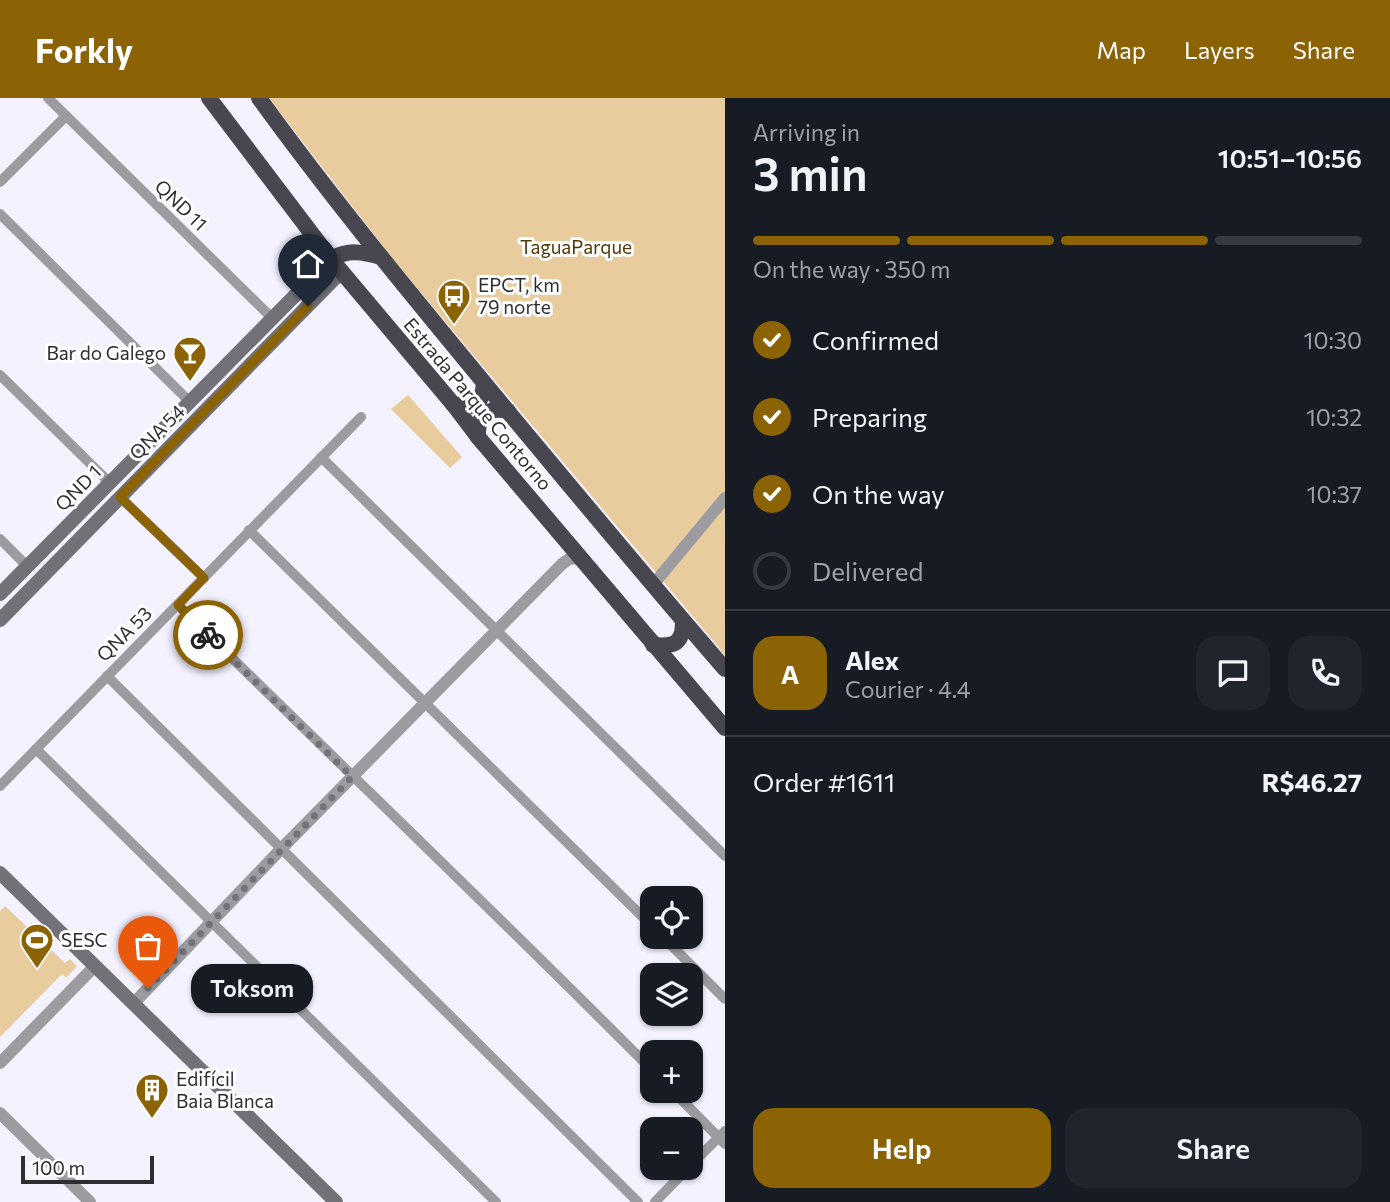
<!DOCTYPE html>
<html lang="en">
<head>
<meta charset="utf-8">
<style>
  :root { --surface:#171b24; --page:#20242c; --text:#f1f3f6; --muted:#9ea1a6; --line:#363941; --accent:#8b6204 }
  body { margin:0; font-family:Commissioner,sans-serif; background:var(--page); color:var(--text); height:100vh; display:flex; flex-direction:column; font-size:26px; white-space:nowrap }
  * { box-sizing:border-box; margin:0 }
  p { font-size:23px; color:var(--muted) }
  .icon { flex:none; width:38px; height:38px; fill:none; stroke:currentColor; stroke-width:2; stroke-linecap:round; stroke-linejoin:round }
  .map { position:relative; flex:1; overflow:hidden }
  .panel { display:flex; flex-direction:column; background:var(--surface); width:665px }
  .panel>* { flex:none }
  .buttons { position:absolute; left:640px; top:788px; display:grid; gap:14px }
  .buttons a { display:grid; place-items:center; width:63px; height:63px; border-radius:14px; background:var(--surface); box-shadow:0 2px 5px #0004; font-size:35px }
  .scale { position:absolute; left:21px; bottom:18px; width:133px; box-sizing:border-box; padding-left:7px; border:4px solid #2d2d32; border-top:0; font-size:19px; line-height:24px; white-space:nowrap; color:#2d2d32; -webkit-text-stroke:5px #fff; paint-order:stroke }
  .pin { position:absolute; display:grid; place-items:center; width:60px; height:60px; color:#fff; margin:-72px -30px; border-radius:50% 50% 50% 0; rotate:-45deg; box-shadow:0 0 7px #0007 }
  .pin .icon { rotate:45deg }
  .courier { position:absolute; display:grid; place-items:center; width:70px; height:70px; margin:-35px; border:5px solid #8b6204; border-radius:50%; background:#fff; color:#222; box-shadow:0 2px 9px #0007 }
  .bubble { position:absolute; height:49px; border-radius:21px; background:var(--surface); box-shadow:0 2px 5px #0004; font-size:23px; font-weight:600; line-height:49px; text-align:center }
  .summary em { font-style:normal; font-weight:600 }
  .summary div { display:flex; flex-direction:column-reverse }
  .summary { display:flex; align-items:center; justify-content:space-between; height:119px; padding:0 28px }
  h1 { font-size:46px; font-weight:600; line-height:52px }
  .bar { display:grid; grid-template-columns:repeat(4,1fr); gap:10px 7px; align-content:center; height:84px; padding:0 28px }
  .bar i { height:9px; border-radius:5px; background:var(--line) }
  .bar .on { background:var(--accent) }
  .bar p { grid-column:span 4 }
  .line { display:flex; align-items:center; gap:18px; padding:0 28px; border-top:2px solid var(--line) }
  .line div { flex:1 }
  .round { display:grid; place-items:center; flex:none; width:74px; height:74px; border-radius:21px; background:var(--page) }
  ol { padding:0 28px; list-style:none }
  li { display:flex; align-items:center; gap:21px; height:77px }
  li p { margin-inline-start:auto }
  li .icon { padding:7px; border-radius:50%; background:var(--accent); color:#fff; stroke-width:4 }
  li:last-child { color:var(--muted) }
  li i { width:38px; height:38px; border:4px solid var(--line); border-radius:50% }
  .cta { display:flex; gap:14px; margin-top:auto; padding:14px 28px }
  .cta a { flex:1; height:80px; border-radius:21px; background:var(--accent); color:#fff; font-size:28px; font-weight:600; line-height:80px; text-align:center }
  .cta a+a { background:var(--page); color:var(--text) }
  header { display:flex; align-items:center; gap:42px; box-sizing:border-box; height:98px; padding:0 35px; background:var(--accent); color:#fff }
  header strong { font-size:33px }
  nav { display:flex; gap:38px; margin-inline-start:auto; font-size:24px }
  main { display:flex; flex:1; min-height:0 }
  .map>svg:first-child { display:block }
</style>
</head>
<body>
<header>
<strong>Forkly</strong>
<nav><a>Map</a><a>Layers</a><a>Share</a></nav>
</header>
<main>
<div class="map">
<svg width="725" height="1104" viewBox="0 0 725 1104">
  <rect width="100%" height="100%" fill="#f4f2ff"/>
  <g fill="#e9cc9d">
    <polygon points="269,0 725,0 725,557 392,160"/>
    <polygon points="408,297 462,359 450,370 391,311"/>
    <polygon points="5,808 65,865 70,861 77,868 66,880 62,876 0,939 0,813"/>
  </g>
  <g fill="none" stroke-linecap="round" stroke-linejoin="round">
    <g stroke="#9c9ba0" stroke-width="10">
      <polyline points="48,0 272,220"/>
      <polyline points="0,84 66,18"/>
      <polyline points="0,116 190,304"/>
      <polyline points="0,277 110,385"/>
      <polyline points="321,359 725,758"/>
      <polyline points="120,399 204,480"/>
      <polyline points="249,432 653,829"/>
      <polyline points="0,441 27,468"/>
      <path d="M178,507C336,663 497,816 653,973"/>
      <polyline points="107,578 638,1104"/>
      <polyline points="36,651 496,1104"/>
      <polyline points="0,688 361,319"/>
      <polyline points="662,838 725,901"/>
      <polyline points="672,992 725,1046"/>
      <polyline points="691,1067 725,1033"/>
      <polyline points="655,1104 689,1069"/>
    </g>
    <g stroke="#9c9ba0" stroke-width="12">
      <polyline points="652,488 725,400"/>
      <polyline points="133,906 282,750 562,466 569,461 580,460"/>
      <polyline points="0,965 95,868"/>
      <polyline points="0,1015 90,1104"/>
    </g>
    <g stroke="#727178" stroke-width="14">
      <polyline points="0,496 331,161"/>
      <polyline points="0,522 341,174"/>
      <polyline points="0,775 336,1104"/>
    </g>
    <g stroke="#484750" stroke-width="16">
      <polyline points="209,0 331,161 453,306 478,339 725,630"/>
      <path d="M259,0C338,109 424,212 510,316C581,401 652,487 725,571"/>
      <path d="M331,161C348,151 363,154 381,159"/>
      <path d="M453,306C474,312 482,308 484,285"/>
      <path d="M478,339C477,318 487,308 508,313"/>
      <path d="M653,547C674,549 683,546 683,523"/>
    </g>
  </g>
  <g fill="none" stroke-linecap="round" stroke-linejoin="round">
    <polyline stroke="#73727a" stroke-width="7" stroke-dasharray="0 12.6" points="148,890 352,679 208,537"/>
    <polyline stroke="#8b6204" stroke-width="9" points="208,537 178,507 204,480 120,399 308,208"/>
  </g>
  <defs>
    <symbol id="bus-pin" viewBox="-11 -11 22 30"><path d="M0 17L-7.5 6A9.5 9.5 0 1 1 7.5 6Z" fill="#8b6204" stroke="#fff"/><path d="M-5-6H5V4H4V6H2V4H-2V6H-4V4H-5ZM-3.5-4V0h7V-4ZM-3.5 1.2v1.5H-2V1.2ZM2 1.2v1.5H3.5V1.2Z" fill="#fff"/></symbol>
    <symbol id="bar-pin" viewBox="-11 -11 22 30"><path d="M0 17L-7.5 6A9.5 9.5 0 1 1 7.5 6Z" fill="#8b6204" stroke="#fff"/><path d="M-6-5H6L.8 .8V4.5H3.5V6h-7V4.5H-.8V.8Z" fill="#fff"/></symbol>
    <symbol id="stadium-pin" viewBox="-11 -11 22 30"><path d="M0 17L-7.5 6A9.5 9.5 0 1 1 7.5 6Z" fill="#8b6204" stroke="#fff"/><path d="M0-5a6.5 5 0 1 0 0 10a6.5 5 0 1 0 0-10ZM-3.5-1.8h7v3.6h-7Z" fill="#fff"/></symbol>
    <symbol id="building-pin" viewBox="-11 -11 22 30"><path d="M0 17L-7.5 6A9.5 9.5 0 1 1 7.5 6Z" fill="#8b6204" stroke="#fff"/><path d="M-4-6H4V6H1V3H-1V6H-4ZM-2.5-4.3h1.7v1.8h-1.7ZM.8-4.3h1.7v1.8H.8ZM-2.5-1h1.7V.8h-1.7ZM.8-1h1.7V.8H.8Z" fill="#fff"/></symbol>
  </defs>
  <g fill-rule="evenodd">
    <use href="#bus-pin" x="435" y="179" width="38" height="52"/>
    <use href="#bar-pin" x="171" y="236" width="38" height="52"/>
    <use href="#stadium-pin" x="18" y="823" width="38" height="52"/>
    <use href="#building-pin" x="133" y="973" width="38" height="52"/>
  </g>
  <g text-anchor="middle" stroke-width="6" stroke-linejoin="round" paint-order="stroke">
    <g font-size="19" fill="#2d2d32" stroke="#fff">
      <text transform="translate(181 107) rotate(44)" y="7">QND 11</text>
      <text transform="translate(478 306) rotate(50)" y="7">Estrada Parque Contorno</text>
      <text transform="translate(157 334) rotate(-45)" y="7">QNA 54</text>
      <text transform="translate(78 390) rotate(-45)" y="7">QND 1</text>
      <text transform="translate(124 536) rotate(-45)" y="7">QNA 53</text>
    </g>
    <g font-size="19" fill="#523907" stroke="#fff">
      <text x="576" y="156">TaguaParque</text>
    </g>
    <g font-size="19" fill="#2d2d32" stroke="#fff" text-anchor="start">
      <text x="478" y="194">EPCT, km<tspan x="478" dy="22">79 norte</tspan></text>
      <text x="166" y="262" text-anchor="end">Bar do Galego</text>
      <text x="61" y="849">SESC</text>
      <text x="176" y="988">Edifícil<tspan x="176" dy="22">Baia Blanca</tspan></text>
    </g>
  </g>
</svg>
<div class="buttons">
<a><svg class="icon" aria-label="locate" viewBox="0 0 24 24"><circle cx="12" cy="12" r="6"/><path d="M12 2v4M12 18v4M2 12h4M18 12h4"/></svg></a>
<a><svg class="icon" aria-label="layers" viewBox="0 0 24 24"><path d="M12 4l9 5-9 5-9-5zM3 14l9 5 9-5"/></svg></a>
<a>+</a>
<a>−</a>
</div>
<div class="scale">100 m</div>
<div class="pin" style="left:148px;top:890px;background:#ea580c"><svg class="icon" aria-label="bag" viewBox="0 0 24 24"><path d="M5 8h14l-1 12H6zM9 8a3 3 0 0 1 6 0"/></svg></div>
<div class="pin" style="left:308px;top:208px;background:#1f2937"><svg class="icon" aria-label="home" viewBox="0 0 24 24"><path d="M3 11l9-7 9 7M6 9v11h12V9"/></svg></div>
<div class="courier" style="left:208px;top:537px"><svg class="icon" aria-label="bike" viewBox="0 0 24 24"><circle cx="6" cy="16" r="4"/><circle cx="18" cy="16" r="4"/><path d="M6 16l4-8h5l3 8M10 8l3 8H6M13 5h3"/></svg></div>
<div class="bubble" style="left:191px;top:866px;width:122px">Toksom</div>
</div>
<section class="panel">
<div class="summary"><div><h1>3 min</h1><p>Arriving in</p></div><em>10:51–10:56</em></div>
<div class="bar"><i class="on"></i><i class="on"></i><i class="on"></i><i></i><p>On the way · 350 m</p></div>
<ol>
<li><svg class="icon" aria-label="check" viewBox="0 0 24 24"><path d="M5 12l5 5 9-10"/></svg>Confirmed<p>10:30</p></li>
<li><svg class="icon" aria-label="check" viewBox="0 0 24 24"><path d="M5 12l5 5 9-10"/></svg>Preparing<p>10:32</p></li>
<li><svg class="icon" aria-label="check" viewBox="0 0 24 24"><path d="M5 12l5 5 9-10"/></svg>On the way<p>10:37</p></li>
<li><i></i>Delivered</li>
</ol>
<div class="line" style="height:126px"><b class="round" style="background:var(--accent);color:#fff">A</b><div><b>Alex</b><p>Courier · 4.4</p></div><a class="round"><svg class="icon" aria-label="chat" viewBox="0 0 24 24"><path d="M4 5h16v11H9l-5 4z"/></svg></a><a class="round"><svg class="icon" aria-label="phone" viewBox="0 0 24 24"><path d="M5 4h4l2 5-3 2q2 4 5 5l2-3 5 2v4C11 20 4 13 5 4z"/></svg></a></div>
<div class="line" style="height:91px"><div>Order #1611</div><b>R$46.27</b></div>
<div class="cta"><a>Help</a><a>Share</a></div>
</section>
</main>
</body>
</html>
